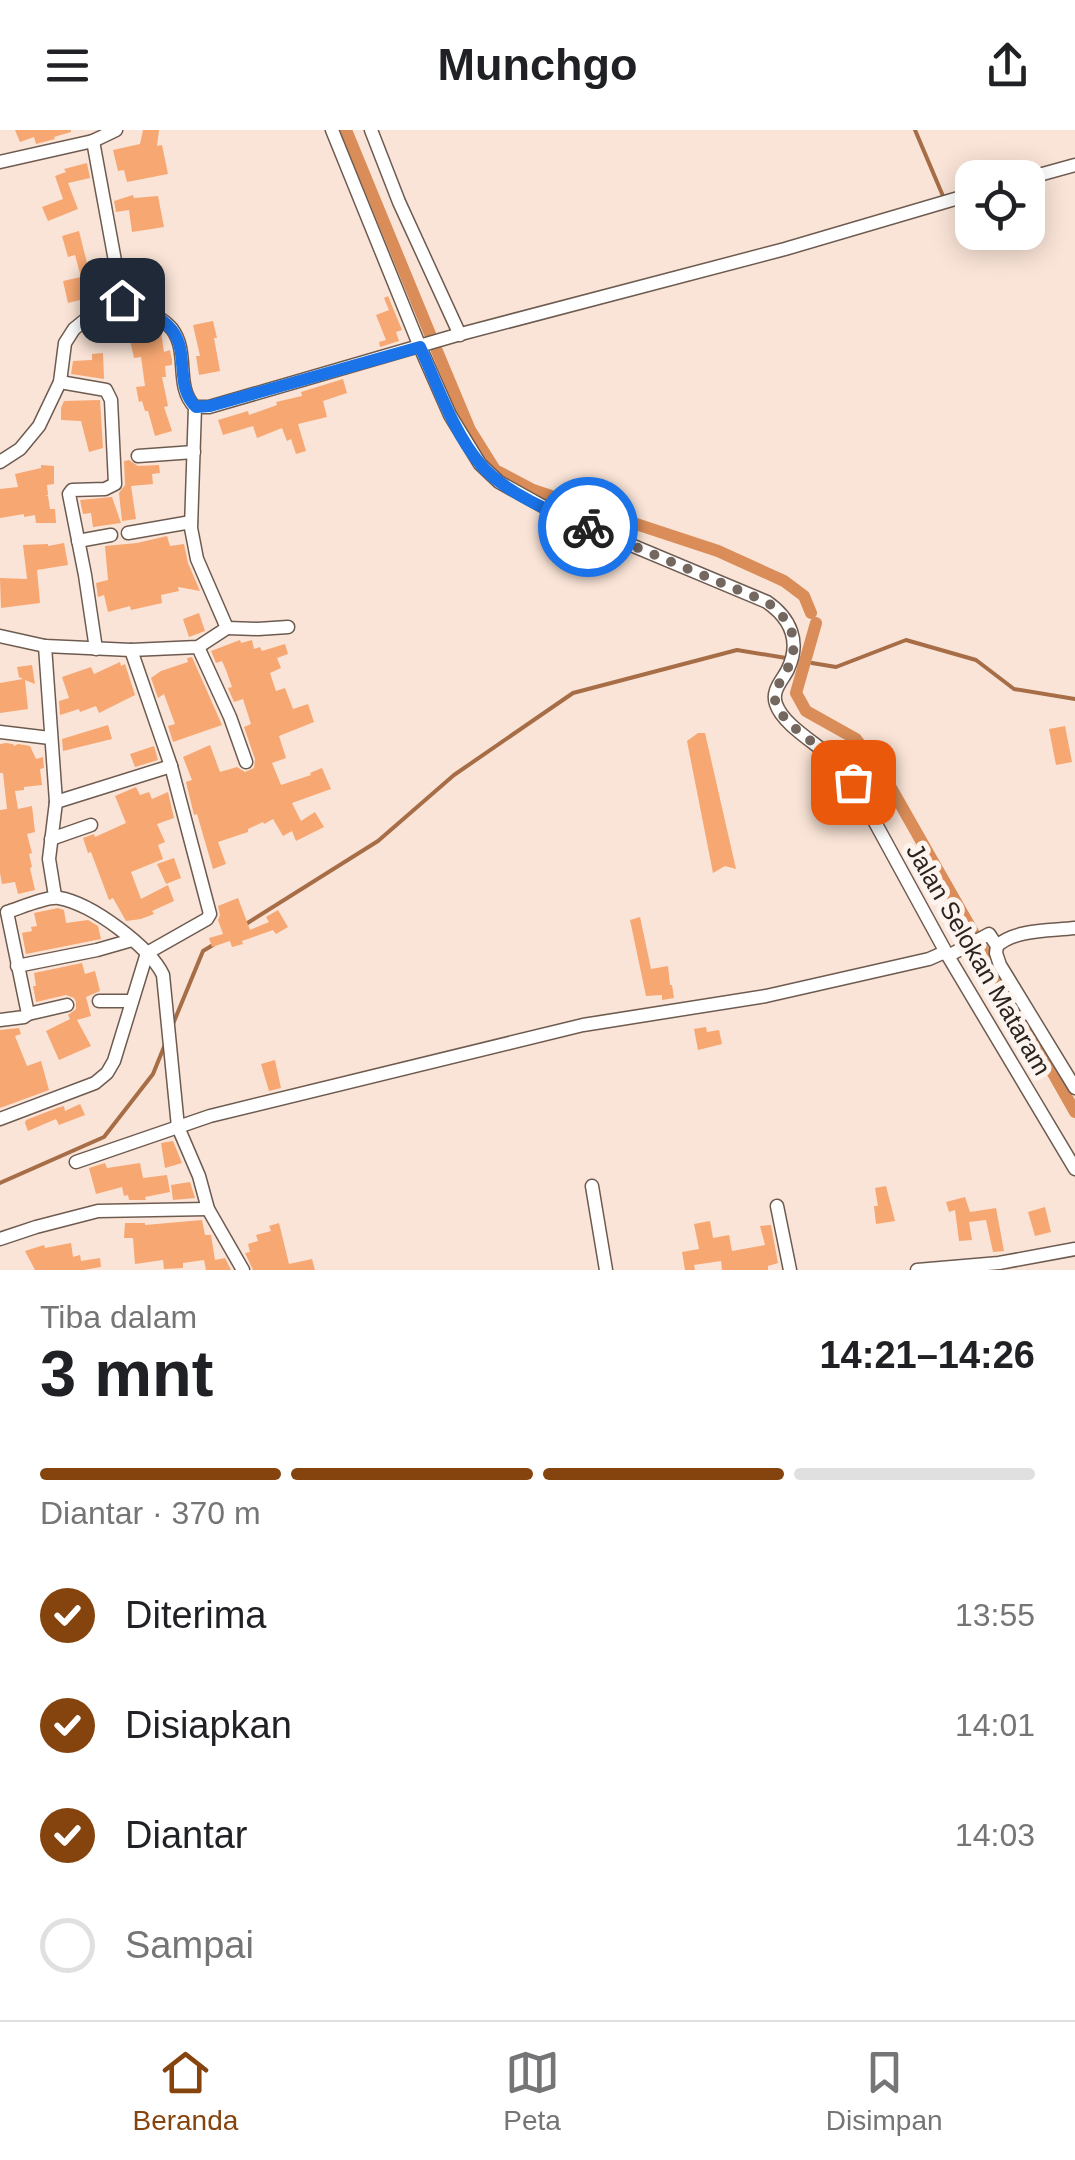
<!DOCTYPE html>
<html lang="id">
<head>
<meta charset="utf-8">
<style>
  :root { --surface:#fff; --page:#f2f2f2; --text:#202124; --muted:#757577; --line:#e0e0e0; --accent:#85440e }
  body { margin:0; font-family:Arial,sans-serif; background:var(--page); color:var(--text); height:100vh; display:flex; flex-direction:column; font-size:38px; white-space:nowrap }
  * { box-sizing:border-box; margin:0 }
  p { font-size:32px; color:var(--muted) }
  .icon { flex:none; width:55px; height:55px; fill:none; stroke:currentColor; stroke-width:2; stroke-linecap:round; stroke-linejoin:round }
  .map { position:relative; height:1140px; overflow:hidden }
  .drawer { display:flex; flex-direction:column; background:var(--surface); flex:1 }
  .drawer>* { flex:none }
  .controls { position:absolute; left:955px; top:30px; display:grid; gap:20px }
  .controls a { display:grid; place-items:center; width:90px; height:90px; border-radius:20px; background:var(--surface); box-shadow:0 5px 25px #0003; font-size:50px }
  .pin { position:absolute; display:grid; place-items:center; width:85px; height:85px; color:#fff; margin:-42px; border-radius:20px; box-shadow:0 5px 15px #0006 }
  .courier { position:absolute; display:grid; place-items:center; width:100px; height:100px; margin:-50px; border:8px solid #1a73e8; border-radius:50%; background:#fff; color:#222; box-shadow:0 2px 12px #0007 }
  .summary em { font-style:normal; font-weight:700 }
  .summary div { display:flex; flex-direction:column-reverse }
  .summary { display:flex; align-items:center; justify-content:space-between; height:170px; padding:0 40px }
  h1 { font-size:65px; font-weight:700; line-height:75px }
  .bar { display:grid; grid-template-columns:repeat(4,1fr); gap:15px 10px; align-content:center; height:120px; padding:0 40px }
  .bar i { height:12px; border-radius:8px; background:var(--line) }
  .bar .current { background:var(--accent) }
  .bar p { grid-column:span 4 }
  ol { padding:0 40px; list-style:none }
  li { display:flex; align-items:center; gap:30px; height:110px }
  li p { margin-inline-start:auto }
  li .icon { padding:10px; border-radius:50%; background:var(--accent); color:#fff; stroke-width:4 }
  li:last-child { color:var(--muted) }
  li i { width:55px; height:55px; border:5px solid var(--line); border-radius:50% }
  header { display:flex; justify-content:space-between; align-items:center; height:130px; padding:0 40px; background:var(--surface); font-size:45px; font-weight:700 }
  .tab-bar { display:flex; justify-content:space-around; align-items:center; height:140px; border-top:2px solid var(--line); background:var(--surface); font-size:28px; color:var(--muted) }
  .tab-bar a { display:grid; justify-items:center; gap:5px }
  .tab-bar .current { color:var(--accent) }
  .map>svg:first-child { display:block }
</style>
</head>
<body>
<header><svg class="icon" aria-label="menu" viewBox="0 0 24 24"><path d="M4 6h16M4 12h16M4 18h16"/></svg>Munchgo<svg class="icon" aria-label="share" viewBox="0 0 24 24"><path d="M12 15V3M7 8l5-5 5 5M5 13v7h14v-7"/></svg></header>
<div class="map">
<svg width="1075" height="1140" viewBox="0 0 1075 1140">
  <rect width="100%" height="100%" fill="#fae4d7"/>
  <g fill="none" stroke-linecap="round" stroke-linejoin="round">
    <g stroke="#a66d47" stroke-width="4">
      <polyline points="915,0 943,66"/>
      <polyline points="812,533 836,537 906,510 976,530 1014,559 1075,569"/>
      <polyline points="246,794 378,711 454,645 573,563 737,520 786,528"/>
      <polyline points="173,894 203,821 213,815"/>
      <polyline points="0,1053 104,1007 153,944 166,912"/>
    </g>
    <g stroke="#da8d58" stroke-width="12">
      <polyline points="346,0 430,204"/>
      <polyline points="437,221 470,300 495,340 533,360 718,421 784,451 804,466 811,483"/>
      <polyline points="816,493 796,563 806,581 856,609 886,649 973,802"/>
      <polyline points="982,818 1075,982"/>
    </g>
  </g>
  <g fill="#f6a772">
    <polygon points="15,0 71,0 71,2 54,7 55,9 36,14 34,7 20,12"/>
    <polygon points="143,0 159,0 157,16 162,15 168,44 127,52 124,40 118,41 113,20 140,14"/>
    <polygon points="87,33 90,48 68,53 78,79 48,91 42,77 63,69 55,46 66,42 64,39"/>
    <polygon points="133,65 134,68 158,66 164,97 132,102 129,80 116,82 114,71"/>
    <polygon points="79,101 87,133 97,130 103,152 81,158 84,169 68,173 63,151 81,147 75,125 68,127 62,106"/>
    <polygon points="388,166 402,200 396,202 399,211 380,217 379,212 386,210 376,185 389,180 384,168"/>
    <polygon points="213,191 217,208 214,208 220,241 199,245 196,226 200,226 193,195"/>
    <polygon points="147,192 161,202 164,222 170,220 172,230 172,235 165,236 166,247 162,247 168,276 164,277 172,301 155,306 148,281 145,281 142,271 139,272 136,257 145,256 141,227 134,228 127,197"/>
    <polygon points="103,223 104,249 71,244 73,231 92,230 92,224"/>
    <polygon points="343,249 347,263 323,271 327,287 298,294 306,321 296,324 291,309 287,311 282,298 257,308 253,296 223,305 218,290 248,281 249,285 277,275 276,272 302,266 301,262"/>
    <polygon points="100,270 103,318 89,322 81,291 61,290 61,278 64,271"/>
    <polygon points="129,330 138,336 159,335 160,343 152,344 153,354 131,356 136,389 122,391 119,363 125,355 124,331"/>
    <polygon points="41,335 54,336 54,354 47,355 48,365 45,366 48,366 50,379 55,379 56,393 36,393 35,385 24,387 24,384 0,388 0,359 18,357 15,344 41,338"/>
    <polygon points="112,367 121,393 93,397 91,383 83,384 80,370"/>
    <polygon points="167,406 170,416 184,414 188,433 200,461 178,457 179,461 161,465 162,473 131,480 130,476 108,482 104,465 98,467 96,453 108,450 105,416 137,413"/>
    <polygon points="64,413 68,435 37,440 40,473 1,478 0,448 27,449 23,415 48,414 48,416"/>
    <polygon points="199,483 205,501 189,507 183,489"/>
    <polygon points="240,510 241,513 252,510 254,519 260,517 262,521 285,514 288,524 277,528 281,538 270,543 276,561 285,558 293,579 308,574 314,592 279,606 286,628 272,633 281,655 311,645 310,643 322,638 331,659 292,673 301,691 315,682 324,697 296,711 292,701 283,706 273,689 264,694 263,692 248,699 248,702 218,712 226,734 213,739 197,684 194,685 186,652 192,650 183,627 210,615 220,642 237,637 245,642 254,638 255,629 244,597 251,594 243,569 234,572 228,558 232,557 226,540 222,531 216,533 211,521"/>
    <polygon points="192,527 222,595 173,612 168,596 175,594 164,564 158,568 151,548 161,541 188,532 187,528"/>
    <polygon points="120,532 121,536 125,534 135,565 99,583 96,576 80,582 79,579 60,585 59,571 69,568 62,547 91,537 94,544"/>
    <polygon points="32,535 35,554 25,550 28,579 0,583 0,553 23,549 19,547 17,537"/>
    <polygon points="108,595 112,609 63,621 62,609"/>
    <polygon points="1065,596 1072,632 1056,635 1049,599"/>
    <polygon points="698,603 705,603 736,739 725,736 713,743 687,611"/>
    <polygon points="6,613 13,614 14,616 18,614 30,616 36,629 43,627 44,638 40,639 42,655 24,657 24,660 15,661 18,679 32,676 35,702 27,704 32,723 29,724 32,737 30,738 35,760 18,764 15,752 2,754 0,743 0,680 7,679 3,643 0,643 0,614"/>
    <polygon points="154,616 158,630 135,637 130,624"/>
    <polygon points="136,657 140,665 149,662 152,669 168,662 174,688 157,694 165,712 158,715 163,729 131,742 141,769 168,755 174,771 152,781 154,784 141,789 126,791 113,768 109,770 91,722 88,723 83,708 94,704 95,707 126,693 115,666"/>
    <polygon points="174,728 181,748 166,754 157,734"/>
    <polygon points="238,768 250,800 269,792 266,787 278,780 288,797 276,804 273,800 242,811 243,814 232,817 230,811 212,817 209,808 223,804 218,790 220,785 218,776"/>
    <polygon points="58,778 64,780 66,793 88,790 98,796 101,809 26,824 22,803 32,801 31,797 37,796 34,783"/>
    <polygon points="640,787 651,839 668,836 670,855 672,855 674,868 662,870 662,865 646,866 630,790"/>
    <polygon points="82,833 85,844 95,841 100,861 86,867 91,886 77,890 91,916 59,930 46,901 70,889 68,885 76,879 76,872 74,868 66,865 36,872 33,856 36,856 34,843"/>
    <polygon points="706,897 707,902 719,900 722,914 698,920 694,899"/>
    <polygon points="19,898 21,904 15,906 27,936 41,931 49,960 0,978 0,900"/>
    <polygon points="275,930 281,958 269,961 261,934"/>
    <polygon points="80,974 85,985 59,995 56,989 28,1001 25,993 26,990 57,978 64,976 65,981"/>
    <polygon points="173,1011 182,1033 165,1038 161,1013"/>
    <polygon points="105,1033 107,1038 140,1033 143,1048 167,1045 170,1062 145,1067 146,1070 129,1070 128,1065 124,1066 122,1057 96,1064 89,1038"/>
    <polygon points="190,1052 195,1068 173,1070 171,1055"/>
    <polygon points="886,1056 895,1091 876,1094 874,1076 878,1076 875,1058"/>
    <polygon points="965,1067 970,1082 996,1078 1004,1121 993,1122 986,1090 969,1092 972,1110 959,1111 955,1080 949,1082 946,1072"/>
    <polygon points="1045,1077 1051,1102 1035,1106 1028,1082"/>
    <polygon points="202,1090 205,1105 211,1105 215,1130 225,1128 231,1140 206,1140 204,1130 183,1133 183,1138 164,1139 163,1130 135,1134 133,1108 124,1108 125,1093 145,1093 145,1095"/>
    <polygon points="710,1091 713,1108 729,1105 732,1121 765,1115 760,1096 771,1095 778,1133 768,1136 768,1140 722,1140 721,1131 694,1135 695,1140 685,1140 682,1122 699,1119 694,1094"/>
    <polygon points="279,1093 289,1134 312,1129 315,1140 253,1140 245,1123 250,1122 248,1114 258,1111 256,1105 271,1101 269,1096"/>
    <polygon points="71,1113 73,1127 80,1125 81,1131 100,1128 101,1137 83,1140 35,1140 25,1121 44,1115 45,1118"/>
  </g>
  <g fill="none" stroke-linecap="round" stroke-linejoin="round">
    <defs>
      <g id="minor">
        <path d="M332,0L420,217L450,285L480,334L499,352L557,384L767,472C790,488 801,511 788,539C783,550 771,560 776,574C783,595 816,613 832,628C839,635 846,644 853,652L948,826L1075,1039"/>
        <polyline points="371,0 399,72 460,205"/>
        <polyline points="0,32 93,11 116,0"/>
        <polyline points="1028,48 1075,35"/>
        <polyline points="60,252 106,260 111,270 115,354 105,359 72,360 69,364 85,445 96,519"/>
        <polyline points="195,277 209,277 457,205 785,119 972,64"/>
        <polyline points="138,326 194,322"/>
        <polyline points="0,332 20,319 39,296 60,252 65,213 74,199 95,182 122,169 93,11"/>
        <polyline points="128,403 191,392"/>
        <polyline points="78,411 111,405"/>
        <polyline points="227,498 258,499 288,497"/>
        <path d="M0,506L45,516L131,520L198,517L227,498L197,429L191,398L195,277C174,256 190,223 172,199C160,185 139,177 122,169"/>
        <polyline points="45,516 56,672 49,729 55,766"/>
        <polyline points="198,517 230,587 246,632"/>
        <polyline points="0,602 50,608"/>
        <polyline points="56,672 171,636"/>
        <polyline points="51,709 91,695"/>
        <path d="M997,816C1015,799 1051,801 1075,798"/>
        <polyline points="948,826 989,804 997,816 996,823 1000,835 1075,958"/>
        <polyline points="17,836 97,820 132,810"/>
        <polyline points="99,871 132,871"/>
        <polyline points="28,884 67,875"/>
        <path d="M0,890L24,887L28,884L7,782C20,778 47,766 59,768C91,773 150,817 163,845L178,997L199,1046L208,1079L243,1140"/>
        <polyline points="0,989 95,953 107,943 114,931 147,823 207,789 210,784 171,636 131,520"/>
        <polyline points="76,1032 210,986 583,895 766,866 929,829 945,822"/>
        <polyline points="592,1056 606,1140"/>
        <polyline points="777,1076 790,1140"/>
        <polyline points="0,1109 36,1097 98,1081 208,1079"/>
        <polyline points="917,1140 999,1133 1075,1119"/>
      </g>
    </defs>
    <use href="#minor" stroke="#6e5b50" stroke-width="15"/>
    <use href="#minor" stroke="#fff" stroke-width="12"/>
  </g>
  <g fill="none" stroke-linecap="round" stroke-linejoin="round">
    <path stroke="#73675f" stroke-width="10" stroke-dasharray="0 18" d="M588,397L767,472C794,492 802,515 784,545C779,555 772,562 776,574C784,595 816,613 832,628C839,635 846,644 853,652"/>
    <path stroke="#1a73e8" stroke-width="12" d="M122,170C139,177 160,185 172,200C190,223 174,256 196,277L210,276L420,217C438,256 453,302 481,335C505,363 554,383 588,397"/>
  </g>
  <g text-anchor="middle" stroke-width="10" stroke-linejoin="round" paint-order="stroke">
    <g font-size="25" fill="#2b231e" stroke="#fdf4ef">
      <text transform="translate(979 829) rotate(60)" y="9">Jalan Selokan Mataram</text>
    </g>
  </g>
</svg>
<div class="controls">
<a><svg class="icon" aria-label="locate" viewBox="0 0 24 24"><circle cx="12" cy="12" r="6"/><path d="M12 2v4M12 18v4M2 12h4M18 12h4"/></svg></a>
</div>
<div class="pin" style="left:853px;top:652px;background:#ea580c"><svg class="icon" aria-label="bag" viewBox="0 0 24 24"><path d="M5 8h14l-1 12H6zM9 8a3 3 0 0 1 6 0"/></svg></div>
<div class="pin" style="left:122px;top:170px;background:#1f2937"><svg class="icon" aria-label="home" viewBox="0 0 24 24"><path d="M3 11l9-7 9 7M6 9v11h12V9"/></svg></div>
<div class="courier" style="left:588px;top:397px"><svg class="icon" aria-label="bike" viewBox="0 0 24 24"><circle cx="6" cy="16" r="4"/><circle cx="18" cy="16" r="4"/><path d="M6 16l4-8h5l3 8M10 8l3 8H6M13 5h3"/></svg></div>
</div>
<section class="drawer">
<div class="summary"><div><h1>3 mnt</h1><p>Tiba dalam</p></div><em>14:21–14:26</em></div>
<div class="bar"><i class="current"></i><i class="current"></i><i class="current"></i><i></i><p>Diantar · 370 m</p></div>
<ol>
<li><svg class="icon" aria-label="check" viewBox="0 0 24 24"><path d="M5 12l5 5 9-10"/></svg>Diterima<p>13:55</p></li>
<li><svg class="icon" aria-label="check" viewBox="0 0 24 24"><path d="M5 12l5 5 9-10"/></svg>Disiapkan<p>14:01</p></li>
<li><svg class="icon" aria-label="check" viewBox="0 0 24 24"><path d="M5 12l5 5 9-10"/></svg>Diantar<p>14:03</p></li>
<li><i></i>Sampai</li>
</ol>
</section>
<nav class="tab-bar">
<a class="current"><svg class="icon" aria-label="home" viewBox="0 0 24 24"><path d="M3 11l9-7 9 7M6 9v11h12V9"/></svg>Beranda</a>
<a><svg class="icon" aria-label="map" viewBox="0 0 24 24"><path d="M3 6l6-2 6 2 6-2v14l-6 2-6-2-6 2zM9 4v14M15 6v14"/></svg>Peta</a>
<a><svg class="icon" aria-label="saved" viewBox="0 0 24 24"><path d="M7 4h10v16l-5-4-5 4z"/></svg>Disimpan</a>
</nav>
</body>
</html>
